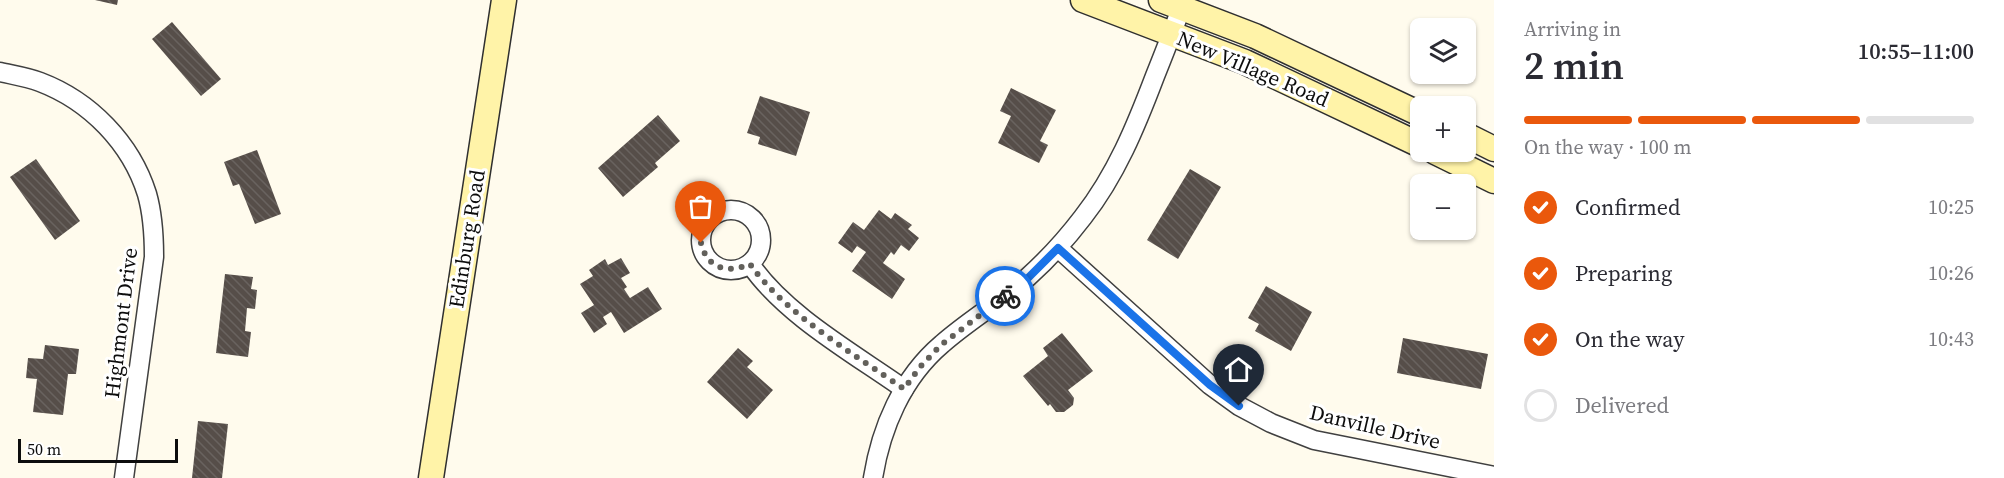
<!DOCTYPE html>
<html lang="en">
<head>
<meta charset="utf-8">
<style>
  :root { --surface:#fff; --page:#f2f2f3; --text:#2b2b33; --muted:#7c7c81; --line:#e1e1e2; --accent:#ea580c }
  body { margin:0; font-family:"Source Serif 4",serif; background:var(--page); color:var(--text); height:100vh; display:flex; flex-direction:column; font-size:22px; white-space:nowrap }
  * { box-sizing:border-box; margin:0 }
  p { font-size:20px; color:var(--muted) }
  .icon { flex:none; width:33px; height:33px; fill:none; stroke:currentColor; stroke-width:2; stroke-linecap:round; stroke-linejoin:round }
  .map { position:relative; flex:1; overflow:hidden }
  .sheet { display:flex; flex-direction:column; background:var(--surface); width:510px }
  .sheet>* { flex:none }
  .fabs { position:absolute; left:1410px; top:18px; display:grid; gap:12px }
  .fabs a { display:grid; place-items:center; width:66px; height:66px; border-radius:9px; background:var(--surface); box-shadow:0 2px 4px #0004; font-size:30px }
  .scale { position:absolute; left:18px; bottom:15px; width:160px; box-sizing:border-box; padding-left:6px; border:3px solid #0d0d0d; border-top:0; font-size:16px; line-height:21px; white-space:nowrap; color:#0d0d0d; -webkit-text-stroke:4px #fff; paint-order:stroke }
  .pin { position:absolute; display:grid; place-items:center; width:51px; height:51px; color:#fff; margin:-62px -26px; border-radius:50% 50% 50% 0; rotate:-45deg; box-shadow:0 0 6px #0007 }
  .pin .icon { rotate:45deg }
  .courier { position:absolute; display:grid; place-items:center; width:60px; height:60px; margin:-30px; border:4px solid #1a73e8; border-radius:50%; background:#fff; color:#222; box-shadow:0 2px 8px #0007 }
  .summary em { font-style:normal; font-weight:600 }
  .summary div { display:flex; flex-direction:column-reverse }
  .summary { display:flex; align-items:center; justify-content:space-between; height:102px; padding:0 30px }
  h1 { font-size:39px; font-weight:600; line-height:45px }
  .bar { display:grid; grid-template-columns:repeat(4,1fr); gap:9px 6px; align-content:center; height:72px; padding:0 30px }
  .bar i { height:8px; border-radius:4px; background:var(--line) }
  .bar .active { background:var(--accent) }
  .bar p { grid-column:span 4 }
  ol { padding:0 30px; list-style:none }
  li { display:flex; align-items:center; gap:18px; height:66px }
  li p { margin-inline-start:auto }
  li .icon { padding:6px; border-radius:50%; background:var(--accent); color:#fff; stroke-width:4 }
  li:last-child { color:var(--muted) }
  li i { width:33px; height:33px; border:3px solid var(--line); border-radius:50% }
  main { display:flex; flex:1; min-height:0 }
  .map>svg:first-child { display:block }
</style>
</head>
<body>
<main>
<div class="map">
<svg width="1494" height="478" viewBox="0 0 1494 478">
  <defs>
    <pattern id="building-back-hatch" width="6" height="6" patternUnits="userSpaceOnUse" patternTransform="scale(1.5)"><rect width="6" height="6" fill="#564e49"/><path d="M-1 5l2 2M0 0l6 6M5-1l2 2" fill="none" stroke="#69635f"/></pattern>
  </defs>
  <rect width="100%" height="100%" fill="#fffbed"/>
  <g fill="url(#building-back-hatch)">
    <polygon points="95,0 118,0 117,5"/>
    <polygon points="172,22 221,79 201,96 152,39"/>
    <polygon points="1011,88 1056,110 1040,141 1048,145 1039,163 998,143 1011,116 1000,111"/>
    <polygon points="760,96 810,112 796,156 758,144 760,137 747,133"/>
    <polygon points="658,115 680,141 655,163 658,167 623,197 598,168"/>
    <polygon points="257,150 281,214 255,224 239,184 233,186 224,162"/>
    <polygon points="36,159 80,221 55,240 10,177"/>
    <polygon points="1190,169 1221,187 1178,259 1147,240"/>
    <polygon points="879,210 891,219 895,213 912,225 908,229 919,238 909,251 901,245 894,255 891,252 883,263 905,279 892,299 852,271 866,252 857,246 852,253 838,243 853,222 864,230"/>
    <polygon points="621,258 630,273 621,278 627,287 624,289 630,298 648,287 662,309 624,333 611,312 603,317 607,324 594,333 581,313 594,305 580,284 593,276 589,270 605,259 608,265"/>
    <polygon points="225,274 253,277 251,289 257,290 255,309 247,308 245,331 251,332 248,357 216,353"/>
    <polygon points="1266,286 1312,312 1291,351 1255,331 1259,324 1248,318"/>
    <polygon points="1062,333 1093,371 1068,390 1074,398 1073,405 1064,412 1056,412 1050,404 1048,406 1023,376 1048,356 1043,348"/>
    <polygon points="1403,338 1488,354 1481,389 1397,373"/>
    <polygon points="45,345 79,349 76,374 68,374 63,415 33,412 37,379 26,378 28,358 43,359"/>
    <polygon points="738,348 753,361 747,367 773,390 747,419 707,382"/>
    <polygon points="198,421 228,424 222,478 192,478"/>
  </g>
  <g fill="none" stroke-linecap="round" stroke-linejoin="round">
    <defs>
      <g id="minor">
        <path d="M0,72C13,75 27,77 40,82C90,101 131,143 147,194C153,215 154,236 154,257L124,478"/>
        <circle cx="731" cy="240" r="30"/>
        <polyline points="1058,248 1210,385 1239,406 1271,423 1314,440 1494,476"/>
        <path d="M750,264C785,315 853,353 904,389"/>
        <path d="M873,478C881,428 902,378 942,344C969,320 1001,302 1028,277C1048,259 1067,238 1083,217C1116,175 1136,126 1155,76C1165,51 1175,26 1184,0"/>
      </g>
      <g id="secondary">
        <polyline points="1083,0 1245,62 1420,145"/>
        <polyline points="1161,0 1255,36 1420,114"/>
        <polyline points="1466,135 1494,149"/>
        <polyline points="1435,152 1494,181"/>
        <polyline points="431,478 504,0"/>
      </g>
    </defs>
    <use href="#minor" stroke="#404040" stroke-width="21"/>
    <use href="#secondary" stroke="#2f2f2f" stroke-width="27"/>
    <use href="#minor" stroke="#fff" stroke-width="18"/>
    <use href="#secondary" stroke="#fff3a8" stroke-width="24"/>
  </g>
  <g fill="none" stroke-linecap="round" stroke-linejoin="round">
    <path stroke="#62605b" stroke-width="6" stroke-dasharray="0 10.8" d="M701,243C707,269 728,274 750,264C785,314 854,354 904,389L920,367L941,345L1005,296"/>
    <polyline stroke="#1a73e8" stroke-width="8" points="1005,296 1028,278 1058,248 1210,385 1239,406"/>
  </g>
  <g text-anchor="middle" stroke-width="6" stroke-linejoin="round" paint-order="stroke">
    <g font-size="21" fill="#0d0d0d" stroke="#fff">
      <text transform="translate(1253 69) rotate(23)" y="7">New Village Road</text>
      <text transform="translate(467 239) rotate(-81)" y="7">Edinburg Road</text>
      <text transform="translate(121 323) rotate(-83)" y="7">Highmont Drive</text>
      <text transform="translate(1375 427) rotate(13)" y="7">Danville Drive</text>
    </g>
  </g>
</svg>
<div class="fabs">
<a><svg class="icon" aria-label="layers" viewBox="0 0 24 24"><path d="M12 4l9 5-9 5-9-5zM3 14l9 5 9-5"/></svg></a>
<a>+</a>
<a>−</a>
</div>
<div class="scale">50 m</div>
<div class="pin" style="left:701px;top:243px;background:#ea580c"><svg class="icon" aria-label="bag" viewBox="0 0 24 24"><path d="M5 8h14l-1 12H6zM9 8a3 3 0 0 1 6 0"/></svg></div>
<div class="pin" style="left:1239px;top:406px;background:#1f2937"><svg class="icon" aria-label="home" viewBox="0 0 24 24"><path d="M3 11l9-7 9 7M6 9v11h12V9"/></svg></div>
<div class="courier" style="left:1005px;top:296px"><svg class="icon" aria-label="bike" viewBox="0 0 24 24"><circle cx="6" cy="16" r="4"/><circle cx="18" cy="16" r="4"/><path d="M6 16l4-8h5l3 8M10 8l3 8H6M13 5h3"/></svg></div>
</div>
<section class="sheet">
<div class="summary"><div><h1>2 min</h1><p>Arriving in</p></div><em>10:55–11:00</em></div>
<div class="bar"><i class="active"></i><i class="active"></i><i class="active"></i><i></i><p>On the way · 100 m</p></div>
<ol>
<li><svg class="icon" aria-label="check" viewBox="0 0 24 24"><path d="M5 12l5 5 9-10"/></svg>Confirmed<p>10:25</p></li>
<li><svg class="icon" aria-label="check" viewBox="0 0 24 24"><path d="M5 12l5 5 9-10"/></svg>Preparing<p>10:26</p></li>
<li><svg class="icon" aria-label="check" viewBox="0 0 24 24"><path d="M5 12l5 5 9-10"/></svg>On the way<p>10:43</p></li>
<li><i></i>Delivered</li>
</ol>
</section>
</main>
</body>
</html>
